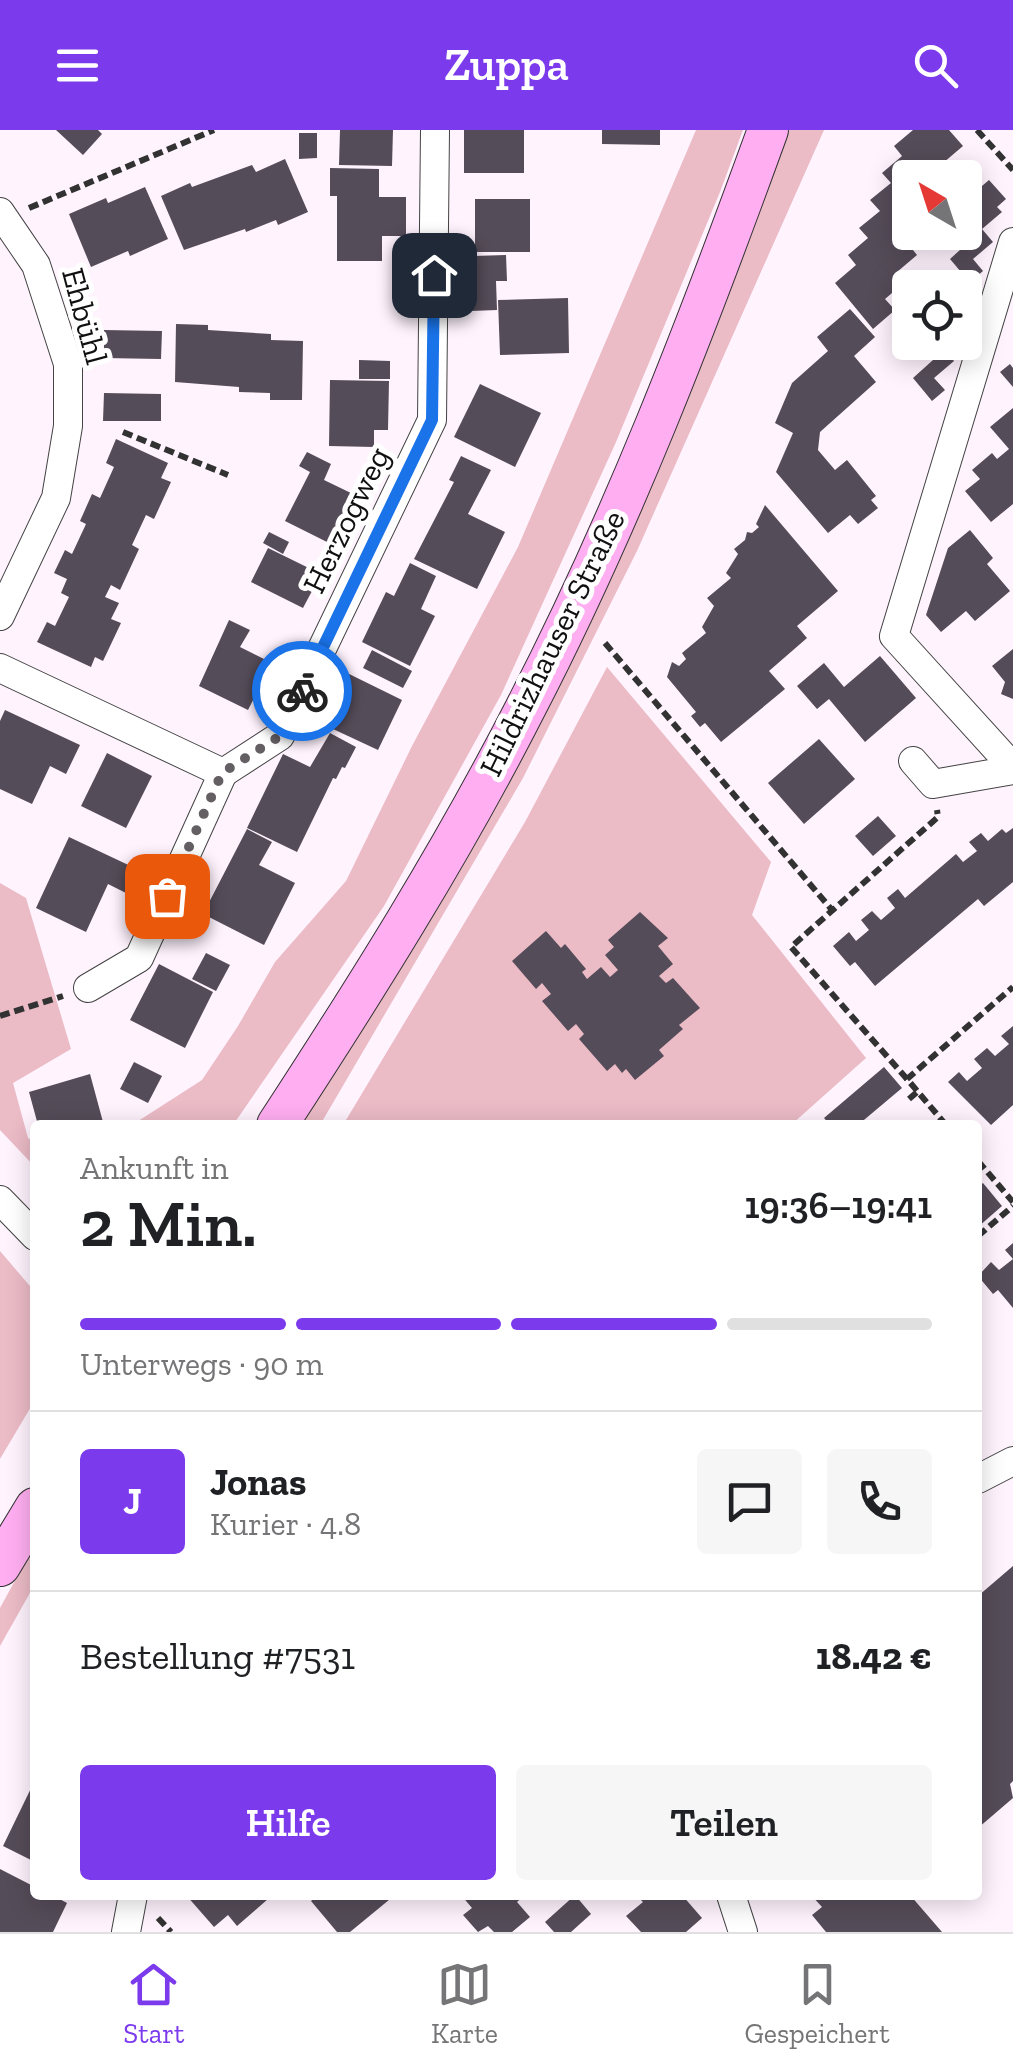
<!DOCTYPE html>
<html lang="de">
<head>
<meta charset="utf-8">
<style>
  :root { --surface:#fff; --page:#f6f6f6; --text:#202124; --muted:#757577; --line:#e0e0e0; --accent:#7c3aed }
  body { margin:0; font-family:"Zilla Slab",serif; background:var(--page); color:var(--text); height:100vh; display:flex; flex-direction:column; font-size:38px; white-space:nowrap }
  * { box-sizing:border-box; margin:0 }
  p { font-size:32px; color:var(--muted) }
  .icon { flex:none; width:55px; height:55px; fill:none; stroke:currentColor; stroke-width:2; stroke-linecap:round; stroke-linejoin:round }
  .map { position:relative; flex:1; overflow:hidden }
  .drawer { position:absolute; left:30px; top:990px; width:952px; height:780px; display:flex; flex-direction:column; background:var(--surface); border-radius:10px; box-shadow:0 5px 25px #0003 }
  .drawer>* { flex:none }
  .needle { width:65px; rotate:321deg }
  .tools { position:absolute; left:892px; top:30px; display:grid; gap:20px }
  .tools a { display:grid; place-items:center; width:90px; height:90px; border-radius:10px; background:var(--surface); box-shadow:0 5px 25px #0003; font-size:50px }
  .pin { position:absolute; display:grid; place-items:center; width:85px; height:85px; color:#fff; margin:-42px; border-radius:20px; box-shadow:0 5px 15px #0006 }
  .courier { position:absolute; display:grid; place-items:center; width:100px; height:100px; margin:-50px; border:8px solid #1a73e8; border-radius:50%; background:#fff; color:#222; box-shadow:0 2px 12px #0007 }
  .summary em { font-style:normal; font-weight:600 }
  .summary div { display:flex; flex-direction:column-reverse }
  .summary { display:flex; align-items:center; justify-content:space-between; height:170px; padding:0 50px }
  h1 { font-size:65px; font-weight:600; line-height:75px }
  .bar { display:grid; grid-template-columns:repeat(4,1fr); gap:15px 10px; align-content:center; height:120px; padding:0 50px }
  .bar i { height:12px; border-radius:8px; background:var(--line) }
  .bar .active { background:var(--accent) }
  .bar p { grid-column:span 4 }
  .line { display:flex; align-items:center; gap:25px; padding:0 50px; border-top:2px solid var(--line) }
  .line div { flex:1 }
  .round { display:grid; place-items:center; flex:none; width:105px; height:105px; border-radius:10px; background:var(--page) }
  .primary-button { display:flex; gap:20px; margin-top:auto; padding:20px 50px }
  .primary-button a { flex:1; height:115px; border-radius:10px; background:var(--accent); color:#fff; font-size:40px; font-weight:600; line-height:115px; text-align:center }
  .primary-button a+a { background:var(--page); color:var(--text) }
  header { display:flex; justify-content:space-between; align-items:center; height:130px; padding:0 50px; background:var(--accent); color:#fff; font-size:45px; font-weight:600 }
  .menu { display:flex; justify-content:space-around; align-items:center; height:140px; border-top:2px solid var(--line); background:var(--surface); font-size:28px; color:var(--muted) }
  .menu a { display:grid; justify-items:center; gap:5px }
  .menu .active { color:var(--accent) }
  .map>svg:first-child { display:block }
</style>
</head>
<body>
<header><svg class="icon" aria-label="menu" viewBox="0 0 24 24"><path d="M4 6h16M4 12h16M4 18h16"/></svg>Zuppa<svg class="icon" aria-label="search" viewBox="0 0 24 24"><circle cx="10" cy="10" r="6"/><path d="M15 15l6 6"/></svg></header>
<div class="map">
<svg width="1013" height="1802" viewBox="0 0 1013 1802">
  <rect width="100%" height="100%" fill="#fff3fe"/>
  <g fill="#ebbbc6">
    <polygon points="696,0 743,0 720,62 616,312 501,565 384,776 233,995 132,995 202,950 238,896 275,832 346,751 412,616 518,417"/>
    <polygon points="787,0 824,0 637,421 523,648 320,995 297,995 422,792"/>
    <polygon points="607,537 771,732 752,785 866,928 791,995 343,995 525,692"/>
    <polygon points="0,753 26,768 71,919 13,953 28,1008 35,1013 35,1037 0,1000"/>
    <polygon points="0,1121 35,1162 35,1270 0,1329"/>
    <polygon points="35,1414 35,1454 0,1516 0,1478"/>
  </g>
  <g fill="#554c59">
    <polygon points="56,0 98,0 102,4 83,25"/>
    <polygon points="340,0 393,0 392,36 339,35"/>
    <rect x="464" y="0" width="60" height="43"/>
    <polygon points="602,0 660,0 660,15 602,14"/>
    <polygon points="913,0 949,0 963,16 943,33 951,43 946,48 910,48 910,102 924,102 909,115 917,125 897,142 905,152 885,169 895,180 873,199 835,153 856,135 848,125 868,108 859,98 880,81 870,70 891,53 882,43 902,26 894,16"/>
    <polygon points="299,3 317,3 317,28 299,29"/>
    <polygon points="285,29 308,82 278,95 276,90 246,102 245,99 184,120 161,66 190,53 192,57 252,35 256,42"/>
    <polygon points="330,38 379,39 379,67 406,67 406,106 382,106 382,131 337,131 337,66 330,66"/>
    <polygon points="989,50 1006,69 997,77 1002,82 982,99 993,112 973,129 983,141 963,158 943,158 961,142 950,129 972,109 965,98 973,91 969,86 978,77 969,67"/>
    <polygon points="145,57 168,109 130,126 128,121 91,137 69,84 106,68 108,73"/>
    <rect x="475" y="69" width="55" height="53"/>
    <polygon points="506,125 507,151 496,151 497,180 471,181 473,126"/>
    <polygon points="568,168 569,223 500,225 498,170"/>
    <polygon points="850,179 875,207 854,226 876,252 820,302 818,320 835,340 847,330 876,366 871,370 878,378 858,394 850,385 828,403 776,342 793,303 775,293 792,253 828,221 817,207"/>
    <polygon points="176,194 208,195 208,200 271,204 271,210 303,211 302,270 270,270 270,263 239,262 239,257 175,252"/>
    <polygon points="104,200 162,201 161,229 104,228"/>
    <polygon points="928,212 950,212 943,218 954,231 934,248 945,260 932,271 913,248 933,230 923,217"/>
    <polygon points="359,230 390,231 390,249 359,249"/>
    <polygon points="1010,234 1013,238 1013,257 1000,242"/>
    <polygon points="330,250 389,251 388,300 374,300 374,317 329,316"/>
    <polygon points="480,254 541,283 515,337 454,307"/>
    <polygon points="104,263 161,264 161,291 103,291"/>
    <polygon points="1013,278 1013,374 991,392 965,361 980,349 972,340 992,323 997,329 1009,319 990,297"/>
    <polygon points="116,309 168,333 161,348 171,352 154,389 146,385 132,415 139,419 120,460 111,455 105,467 119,473 111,489 121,493 103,531 95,527 91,537 37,512 47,492 55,496 69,467 61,463 67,449 54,443 65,420 72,424 86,394 80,391 92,364 100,368 114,337 106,333"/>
    <polygon points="307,322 331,334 324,350 353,364 329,413 285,391 310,342 299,336"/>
    <polygon points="461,326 491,340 468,384 505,402 477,459 414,429 454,352 449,350"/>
    <polygon points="765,375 838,461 797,496 807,508 769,541 785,559 721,612 705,593 700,597 691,586 696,582 667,547 672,532 679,536 686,529 682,523 706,503 702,497 714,476 707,468 731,448 726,443 738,424 734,419 745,410 747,402 752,403 759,397 756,394"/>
    <polygon points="970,400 993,428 987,434 1010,461 975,491 966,481 941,502 926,485 948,418"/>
    <polygon points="269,402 289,412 283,424 263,413"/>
    <polygon points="268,418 321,444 303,478 251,452"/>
    <polygon points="410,433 436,446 421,479 435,486 410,536 362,512 386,462 394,466"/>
    <polygon points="229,490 250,500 240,517 272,533 248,580 199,556"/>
    <polygon points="1013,519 1013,569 1001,564 1005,552 992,536"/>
    <polygon points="372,520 412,541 403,558 363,538"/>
    <polygon points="880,526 916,568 865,612 829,569 817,579 797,556 824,533 844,557"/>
    <polygon points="343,541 402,570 378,620 318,592"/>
    <polygon points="5,580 80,615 66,644 50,636 32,674 0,659 0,591"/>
    <polygon points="330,603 356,617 345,638 342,637 336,649 333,648 297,722 247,698 283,624 310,637"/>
    <polygon points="819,609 855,649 804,694 768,653"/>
    <polygon points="107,623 152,646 126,698 81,676"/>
    <polygon points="878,686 896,706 873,726 855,706"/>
    <polygon points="1013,698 1013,752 984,776 978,769 875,856 855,832 850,836 833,816 849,802 856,811 869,800 861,790 872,781 881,790 895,778 887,768 898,759 905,768 956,724 963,732 977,721 969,712 981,703 988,711 1002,699 1006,703"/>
    <polygon points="247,699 272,712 259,735 295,753 264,815 203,784"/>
    <polygon points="69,707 139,740 128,764 108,754 86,802 36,778"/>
    <polygon points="640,782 668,808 658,816 673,834 659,846 666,853 673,848 700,878 679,895 683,899 659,920 664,926 635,950 626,939 622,943 615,934 607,941 579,909 584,904 576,894 568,901 542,871 551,864 542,853 536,859 512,831 546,801 561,818 565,814 586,839 582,842 587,849 601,837 610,847 618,840 605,825 614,817 608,810"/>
    <polygon points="206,823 230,835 216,861 192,849"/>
    <polygon points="159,834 213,862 185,918 130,890"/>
    <polygon points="1013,896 1013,975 991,995 948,952 959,942 967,951 982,938 974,929 987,918 995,926 1009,914 1001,906"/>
    <polygon points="134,932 162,946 148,973 120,959"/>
    <polygon points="884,937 902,958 858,995 830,995 824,988"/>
    <polygon points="90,944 103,992 38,995 29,962"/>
    <polygon points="983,1053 1002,1076 978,1097 978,1057"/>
    <polygon points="1013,1113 1013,1178 998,1160 993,1164 978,1146 991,1132 999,1140 1013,1129 1005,1120"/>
    <polygon points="1013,1436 1013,1651 1010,1654 1013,1668 978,1698 978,1466"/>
    <polygon points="35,1650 35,1732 3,1716"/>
    <polygon points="0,1739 35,1757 35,1765 52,1765 67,1773 53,1802 0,1802"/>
    <polygon points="186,1765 265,1765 268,1769 237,1796 228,1785 214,1797"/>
    <polygon points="318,1765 395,1765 350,1802 337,1802 311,1771"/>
    <polygon points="461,1765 525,1765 517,1772 530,1787 512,1802 494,1802 488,1796 478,1802 463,1785 472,1778"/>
    <polygon points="575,1765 591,1784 571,1802 554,1802 545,1792"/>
    <polygon points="636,1765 682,1765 702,1788 686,1802 641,1802 626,1786 643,1772"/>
    <polygon points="811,1765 910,1765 942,1802 826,1802 812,1785 822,1777"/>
  </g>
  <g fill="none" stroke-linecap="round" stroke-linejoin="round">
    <defs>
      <g id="minor">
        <polyline points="0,82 36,135 68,234 68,296 56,368 0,486"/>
        <polyline points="1013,112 894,506 1013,637"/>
        <polyline points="0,538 223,643 280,606 432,290 435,0"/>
        <polyline points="913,631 933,654 1013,640"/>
        <polyline points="88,858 139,828 223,643"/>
        <polyline points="0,1070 35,1106"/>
        <polyline points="978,1349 1013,1331"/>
        <polyline points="731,1765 743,1802"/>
        <polyline points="126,1802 133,1765"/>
      </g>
      <g id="secondary">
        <path d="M277,995C365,860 451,724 525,579C621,394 697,196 768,0"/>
        <polyline points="0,1436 35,1378"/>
      </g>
    </defs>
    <use href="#minor" stroke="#434343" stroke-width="30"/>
    <use href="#secondary" stroke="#323232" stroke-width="42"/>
    <g stroke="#323232" stroke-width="6" stroke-dasharray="10 5" stroke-linecap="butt">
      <polyline points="977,0 1013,40"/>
      <polyline points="29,78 214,0"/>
      <polyline points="123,302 228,345"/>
      <polyline points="605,513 832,780"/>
      <polyline points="0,886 63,866"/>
      <polyline points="907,949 791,817 938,687 937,680"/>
      <polyline points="909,969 917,962"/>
      <polyline points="946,995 907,949 1013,857"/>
      <polyline points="978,1031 1013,1072"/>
      <polyline points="978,1106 1013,1076"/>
      <polyline points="158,1788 171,1802"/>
    </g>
    <use href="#minor" stroke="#fff" stroke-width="28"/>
    <use href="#secondary" stroke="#ffaef1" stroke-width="40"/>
  </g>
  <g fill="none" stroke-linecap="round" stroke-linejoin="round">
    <polyline stroke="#645f63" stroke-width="10" stroke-dasharray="0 18" points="167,766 222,643 280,606 302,561"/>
    <polyline stroke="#1a73e8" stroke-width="12" points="302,561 432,290 434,145"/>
  </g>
  <g text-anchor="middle" stroke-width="10" stroke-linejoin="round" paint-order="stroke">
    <g font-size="32" fill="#101010" stroke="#fff">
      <text transform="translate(85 186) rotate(75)" y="11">Ehbühl</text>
      <text transform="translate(346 390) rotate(-64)" y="11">Herzogweg</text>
      <text transform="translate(552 513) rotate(-64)" y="11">Hildrizhauser Straße</text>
    </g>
  </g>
</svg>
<div class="tools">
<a><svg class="needle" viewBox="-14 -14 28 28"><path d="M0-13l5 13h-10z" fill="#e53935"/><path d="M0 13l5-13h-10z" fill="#757577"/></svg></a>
<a><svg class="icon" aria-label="locate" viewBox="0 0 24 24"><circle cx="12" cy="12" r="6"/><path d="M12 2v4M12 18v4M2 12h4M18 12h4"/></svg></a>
</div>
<div class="pin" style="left:167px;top:766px;background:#ea580c"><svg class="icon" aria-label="bag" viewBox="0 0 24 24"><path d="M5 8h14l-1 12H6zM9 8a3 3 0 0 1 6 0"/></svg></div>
<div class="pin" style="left:434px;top:145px;background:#1f2937"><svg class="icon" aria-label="home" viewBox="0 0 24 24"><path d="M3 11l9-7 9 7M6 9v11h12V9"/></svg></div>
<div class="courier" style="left:302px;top:561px"><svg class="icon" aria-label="bike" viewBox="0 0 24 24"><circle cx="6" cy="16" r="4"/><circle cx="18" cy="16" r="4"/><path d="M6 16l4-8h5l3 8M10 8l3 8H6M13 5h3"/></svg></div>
<section class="drawer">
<div class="summary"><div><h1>2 Min.</h1><p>Ankunft in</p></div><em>19:36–19:41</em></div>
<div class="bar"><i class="active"></i><i class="active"></i><i class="active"></i><i></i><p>Unterwegs · 90 m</p></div>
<div class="line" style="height:180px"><b class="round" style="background:var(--accent);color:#fff">J</b><div><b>Jonas</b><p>Kurier · 4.8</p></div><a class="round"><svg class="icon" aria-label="chat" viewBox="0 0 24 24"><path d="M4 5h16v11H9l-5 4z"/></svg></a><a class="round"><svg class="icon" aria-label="phone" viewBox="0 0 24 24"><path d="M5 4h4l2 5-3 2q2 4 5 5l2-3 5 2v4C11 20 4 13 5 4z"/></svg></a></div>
<div class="line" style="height:130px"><div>Bestellung #7531</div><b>18.42 €</b></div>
<div class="primary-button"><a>Hilfe</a><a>Teilen</a></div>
</section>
</div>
<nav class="menu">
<a class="active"><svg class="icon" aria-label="home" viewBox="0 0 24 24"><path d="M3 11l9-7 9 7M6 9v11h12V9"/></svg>Start</a>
<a><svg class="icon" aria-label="map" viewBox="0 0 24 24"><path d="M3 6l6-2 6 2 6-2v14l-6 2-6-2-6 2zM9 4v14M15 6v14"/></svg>Karte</a>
<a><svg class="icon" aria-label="saved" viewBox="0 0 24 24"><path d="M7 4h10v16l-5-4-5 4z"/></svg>Gespeichert</a>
</nav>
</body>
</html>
